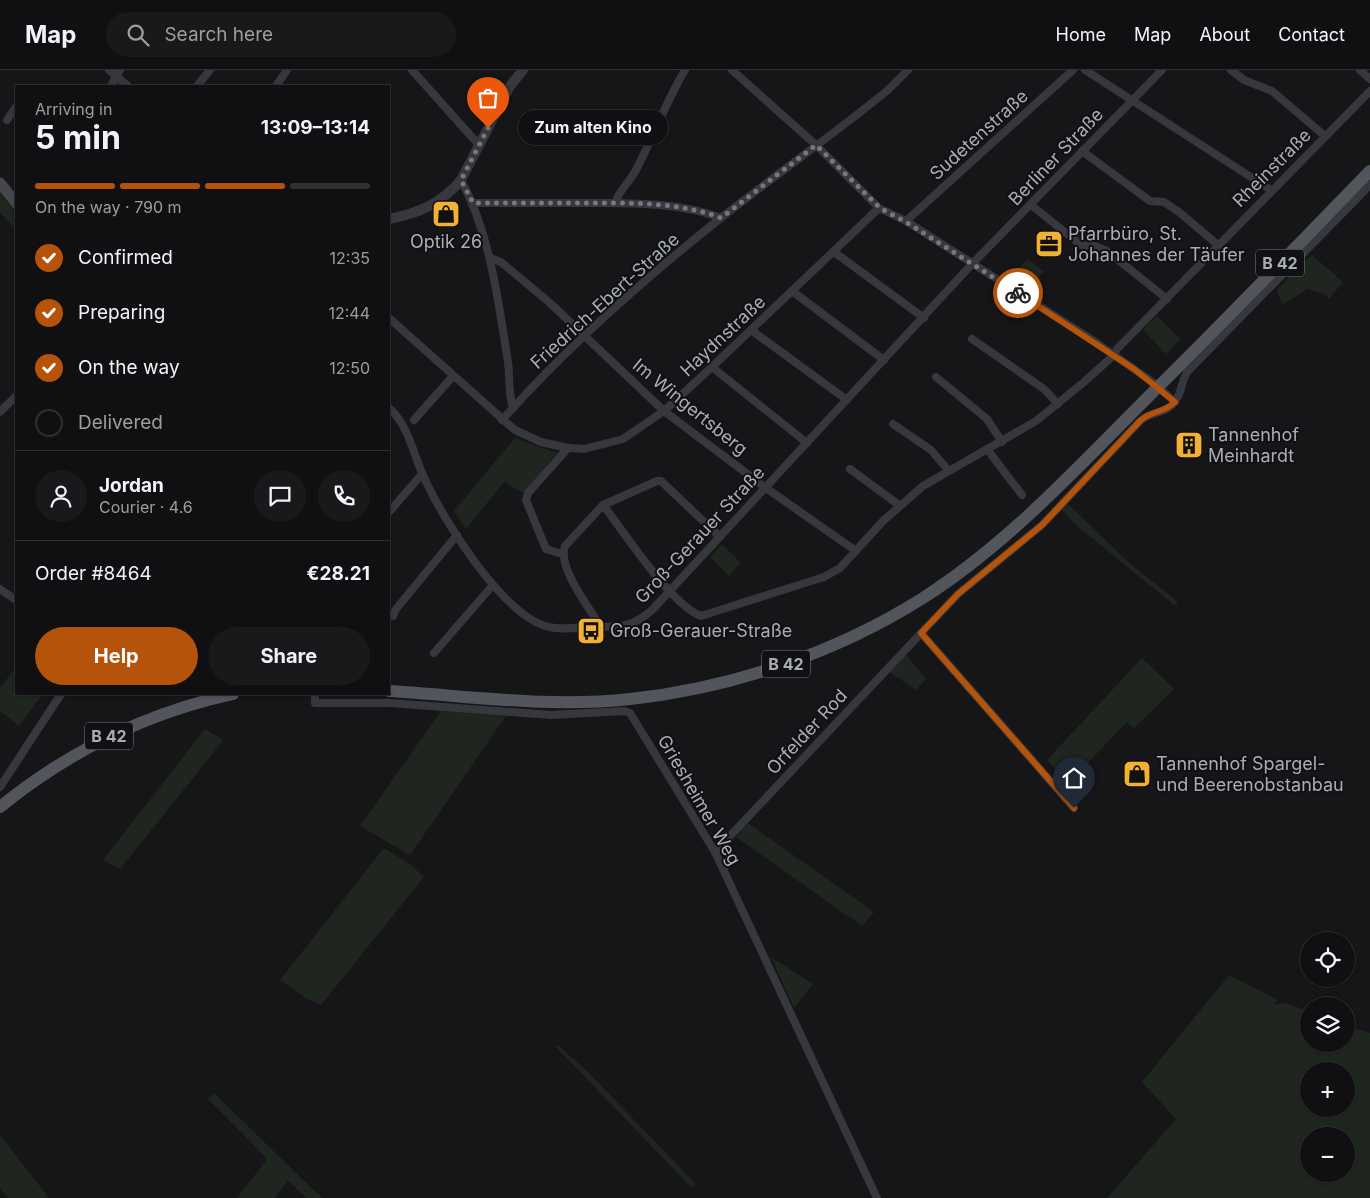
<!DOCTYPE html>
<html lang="en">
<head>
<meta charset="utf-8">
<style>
  :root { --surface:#101012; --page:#19191b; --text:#f1f3f6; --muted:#9c9d9f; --line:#303032; --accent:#b45309 }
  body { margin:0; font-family:Inter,sans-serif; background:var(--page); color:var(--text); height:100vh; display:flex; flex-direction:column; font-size:19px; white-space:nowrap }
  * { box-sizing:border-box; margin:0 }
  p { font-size:16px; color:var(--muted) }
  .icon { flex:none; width:28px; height:28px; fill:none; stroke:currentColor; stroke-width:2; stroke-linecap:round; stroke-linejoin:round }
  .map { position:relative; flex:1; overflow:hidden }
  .details { position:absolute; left:15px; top:15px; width:375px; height:610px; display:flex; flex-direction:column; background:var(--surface); border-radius:0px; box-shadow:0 1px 4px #0004,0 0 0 1px var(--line) }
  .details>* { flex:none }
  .buttons { position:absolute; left:1300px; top:862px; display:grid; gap:10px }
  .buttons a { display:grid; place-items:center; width:55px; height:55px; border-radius:50%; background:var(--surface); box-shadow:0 1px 4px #0004,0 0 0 1px var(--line); font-size:25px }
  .pin { position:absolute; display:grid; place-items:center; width:42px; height:42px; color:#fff; margin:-51px -21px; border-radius:50% 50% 50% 0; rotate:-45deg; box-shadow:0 0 5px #0007 }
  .pin .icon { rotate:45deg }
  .courier { position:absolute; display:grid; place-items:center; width:50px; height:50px; margin:-25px; border:4px solid #b45309; border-radius:50%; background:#fff; color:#222; box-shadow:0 1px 6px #0007 }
  .bubble { position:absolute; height:35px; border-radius:18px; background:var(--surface); box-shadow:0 1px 4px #0004,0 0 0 1px var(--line); font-size:16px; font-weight:700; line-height:35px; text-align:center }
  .summary em { font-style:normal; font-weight:700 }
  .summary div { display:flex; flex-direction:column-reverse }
  .summary { display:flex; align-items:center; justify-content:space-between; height:85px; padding:0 20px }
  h1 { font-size:32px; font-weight:700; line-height:38px }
  .bar { display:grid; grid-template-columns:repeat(4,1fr); gap:8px 5px; align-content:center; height:60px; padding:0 20px }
  .bar i { height:6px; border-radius:4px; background:var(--line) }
  .bar .active { background:var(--accent) }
  .bar p { grid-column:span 4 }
  .line { display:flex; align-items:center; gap:12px; padding:0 20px; border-top:1px solid var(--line) }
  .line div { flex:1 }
  .round { display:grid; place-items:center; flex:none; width:52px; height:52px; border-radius:26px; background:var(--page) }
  ol { padding:0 20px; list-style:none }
  li { display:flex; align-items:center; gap:15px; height:55px }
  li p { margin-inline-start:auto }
  li .icon { padding:5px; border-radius:50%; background:var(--accent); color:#fff; stroke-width:4 }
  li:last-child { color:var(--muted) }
  li i { width:28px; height:28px; border:2px solid var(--line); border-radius:50% }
  .primary-button { display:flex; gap:10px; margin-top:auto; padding:10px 20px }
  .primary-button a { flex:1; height:58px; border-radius:30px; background:var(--accent); color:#fff; font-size:20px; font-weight:700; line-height:58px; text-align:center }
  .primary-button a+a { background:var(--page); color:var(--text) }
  header { display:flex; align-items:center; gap:30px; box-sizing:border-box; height:70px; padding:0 25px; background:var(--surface); border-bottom:1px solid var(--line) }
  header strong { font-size:24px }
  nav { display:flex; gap:28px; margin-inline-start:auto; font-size:18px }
  .search { width:350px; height:45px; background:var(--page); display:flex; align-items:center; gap:12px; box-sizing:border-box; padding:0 18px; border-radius:28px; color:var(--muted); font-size:19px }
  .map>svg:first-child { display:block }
</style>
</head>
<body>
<header>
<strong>Map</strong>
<div class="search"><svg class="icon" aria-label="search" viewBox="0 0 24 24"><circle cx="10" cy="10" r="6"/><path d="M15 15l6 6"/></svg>Search here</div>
<nav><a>Home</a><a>Map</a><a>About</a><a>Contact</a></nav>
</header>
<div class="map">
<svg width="1370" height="1128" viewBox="0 0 1370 1128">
  <rect width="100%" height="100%" fill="#161618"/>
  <g fill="#1e261f" fill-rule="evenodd">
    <polygon points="0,123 16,143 16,160 0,142"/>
    <polygon points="1312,185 1343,212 1329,229 1324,224 1308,219 1282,235 1277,219"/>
    <polygon points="1028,189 1044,202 1030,216 1014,206 1016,201"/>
    <polygon points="1157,246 1180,269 1166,284 1143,260"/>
    <polygon points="515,368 557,383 523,423 504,412 466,459 454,441"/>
    <polygon points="1067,433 1127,491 1178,532 1174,535 1076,455 1061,439"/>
    <polygon points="722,474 741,493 729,506 710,487"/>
    <polygon points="905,583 926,609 916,620 888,601"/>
    <polygon points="1142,588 1174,619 1134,658 1127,652 1081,700 1092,713 1082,721 1076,715 1072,718 1047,690"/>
    <polygon points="16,597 16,624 43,624 19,656 0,641 0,618"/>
    <polygon points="441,641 506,646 410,785 360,756"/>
    <polygon points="205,659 223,670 210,687 120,799 103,790"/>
    <polygon points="748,753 874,842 862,856 736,767"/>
    <polygon points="384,778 411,795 424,807 321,935 309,930 280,910"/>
    <polygon points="771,887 813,914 794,938"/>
    <path d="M1229,905L1278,930L1274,935L1284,933L1309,941V974H1346V955L1370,963V1128H1107L1176,1049L1142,1012ZM1309,1001H1346V1039H1309ZM1309,1066H1346V1104H1309Z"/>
    <polygon points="555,976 559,976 589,1003 690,1108 695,1113 694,1116 691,1117"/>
    <polygon points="214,1023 322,1128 306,1128 288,1110 275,1128 237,1128 267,1089 208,1029"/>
    <polygon points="0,1065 49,1128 8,1128 0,1118"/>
  </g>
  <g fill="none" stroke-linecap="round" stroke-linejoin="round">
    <g stroke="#37383d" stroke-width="8">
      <polyline points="109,0 128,16"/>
      <polyline points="412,0 479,75"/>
      <polyline points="732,0 816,75 879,138 906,151 1091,269 1151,311 1175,332"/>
      <polyline points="1085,0 1271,120"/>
      <polyline points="1231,0 1244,10 1272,21 1325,66"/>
      <polyline points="1360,0 1370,9"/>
      <polyline points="111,16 120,0"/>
      <polyline points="197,16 210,0"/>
      <polyline points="276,16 287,0"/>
      <polyline points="7,50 16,37"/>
      <polyline points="1082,81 1150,131 1164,132 1179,142 1218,175"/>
      <path d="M461,110C491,166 498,231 508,292C510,308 508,323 513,338"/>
      <path d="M473,133C510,133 548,133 585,133C630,133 678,132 721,148"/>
      <path d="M615,133C619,120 631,111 637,98C654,65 666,32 685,0"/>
      <polyline points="1031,135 1081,175 1095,176 1107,181 1167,229"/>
      <polyline points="906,151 1073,0"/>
      <polyline points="834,182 924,248"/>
      <polyline points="490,188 501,192 550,233 664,341 766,418 856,481"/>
      <polyline points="792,221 884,290"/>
      <polyline points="389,248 515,360 541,372 568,378 584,379 623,369 664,341 712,297 879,138"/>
      <polyline points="751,260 847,330"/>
      <polyline points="972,269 1044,319 1058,334"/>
      <polyline points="712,297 807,373"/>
      <polyline points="936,307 987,349 1002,372"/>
      <path d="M389,338C409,356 412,381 423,405C441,447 500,541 545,556C558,560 573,558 586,557C616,556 629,561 653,539L972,194L1162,0"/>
      <polyline points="0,342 16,326"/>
      <polyline points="414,350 453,306"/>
      <path d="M502,350C568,276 644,209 722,147C777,104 834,64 888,20L908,0"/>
      <polyline points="893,354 931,380 948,400"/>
      <polyline points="987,379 1022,425"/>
      <polyline points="850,399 899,435"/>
      <path d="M603,435C624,462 671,535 701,546L824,507L840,498L883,451L923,416L1036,351L1084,312L1114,285L1117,279L1370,21"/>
      <polyline points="389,442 422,404"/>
      <polyline points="562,484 546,479 526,430 528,423 568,378"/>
      <polyline points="0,519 16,530"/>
      <polyline points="393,546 396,539 457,465"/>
      <path d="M600,556C589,537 557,497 565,476L603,435L657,411H661L720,467"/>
      <polyline points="921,563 1074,738"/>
      <polyline points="434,583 492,516"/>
      <polyline points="315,624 315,633 390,633 551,645 624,641 630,643 715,782 877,1128"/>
      <polyline points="0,717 61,624"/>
      <path d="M715,782L958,524L1042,455L1140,351C1149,342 1162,344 1171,336C1183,325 1180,312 1188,301L1370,115"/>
    </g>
    <path stroke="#37383d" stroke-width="10" d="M389,149C419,143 441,134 461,110L510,16L523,0"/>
    <polyline stroke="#45474d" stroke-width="11" points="0,113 16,133"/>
    <g stroke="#53555c" stroke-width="12">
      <path d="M389,621C470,626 549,638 630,629C732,618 836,583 923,528C1009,473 1079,396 1151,324C1225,251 1297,176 1370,101"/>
      <path d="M0,737C69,681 146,643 233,624"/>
    </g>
  </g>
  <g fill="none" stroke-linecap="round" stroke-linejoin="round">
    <path stroke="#757880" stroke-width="5" stroke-dasharray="0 9" d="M488,58L461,110L473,133C509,133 545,133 581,133C627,133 677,131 721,148L816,75L880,138L906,152L1018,223"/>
    <path stroke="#b45309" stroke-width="6" d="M1018,223L1134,299L1175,332C1164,343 1150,341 1140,351L1042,455L958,524L921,563L1074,738"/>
  </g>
  <defs>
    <symbol id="shop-square" viewBox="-11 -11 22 22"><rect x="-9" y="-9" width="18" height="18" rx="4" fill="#f2b134" stroke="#111113"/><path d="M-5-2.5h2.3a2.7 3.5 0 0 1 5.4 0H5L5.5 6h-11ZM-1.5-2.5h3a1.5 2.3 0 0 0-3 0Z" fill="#111"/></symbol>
    <symbol id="office-square" viewBox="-11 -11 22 22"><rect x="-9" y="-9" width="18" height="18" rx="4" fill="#f2b134" stroke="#111113"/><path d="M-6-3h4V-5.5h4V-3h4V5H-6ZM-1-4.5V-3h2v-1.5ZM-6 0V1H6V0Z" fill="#111"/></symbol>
    <symbol id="building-square" viewBox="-11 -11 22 22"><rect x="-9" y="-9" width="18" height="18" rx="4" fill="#f2b134" stroke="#111113"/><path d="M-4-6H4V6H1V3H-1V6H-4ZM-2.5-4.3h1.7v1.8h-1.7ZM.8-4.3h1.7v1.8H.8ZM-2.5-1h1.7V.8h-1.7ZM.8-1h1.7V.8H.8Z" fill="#111"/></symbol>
    <symbol id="bus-square" viewBox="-11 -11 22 22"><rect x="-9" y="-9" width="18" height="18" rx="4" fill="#f2b134" stroke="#111113"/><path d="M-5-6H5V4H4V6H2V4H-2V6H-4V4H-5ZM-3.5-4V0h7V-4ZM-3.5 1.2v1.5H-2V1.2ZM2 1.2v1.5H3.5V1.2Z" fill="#111"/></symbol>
  </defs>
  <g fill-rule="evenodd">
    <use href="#shop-square" x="430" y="128" width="32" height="32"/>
    <use href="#office-square" x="1033" y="158" width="32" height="32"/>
    <use href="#building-square" x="1173" y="359" width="32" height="32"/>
    <use href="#bus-square" x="575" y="545" width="32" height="32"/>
    <use href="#shop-square" x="1121" y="688" width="32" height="32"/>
  </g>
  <g text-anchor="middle" stroke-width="4" stroke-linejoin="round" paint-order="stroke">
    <g fill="#111113" stroke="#7b7e86" stroke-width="1">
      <rect x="1256" y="179.5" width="48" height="27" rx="4"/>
      <rect x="762" y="580.5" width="48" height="27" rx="4"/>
      <rect x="85" y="652.5" width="48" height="27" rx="4"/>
    </g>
    <g font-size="16" font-weight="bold" fill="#a8adb8">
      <text x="1280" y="199">B 42</text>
      <text x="786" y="600">B 42</text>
      <text x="109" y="672">B 42</text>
    </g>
    <g font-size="18" fill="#a8adb8" stroke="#111113">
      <text transform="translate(979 65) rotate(-42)" y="6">Sudetenstraße</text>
      <text transform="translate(1056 87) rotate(-46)" y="6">Berliner Straße</text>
      <text transform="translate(1272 98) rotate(-45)" y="6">Rheinstraße</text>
      <text transform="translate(605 231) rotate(-42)" y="6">Friedrich-Ebert-Straße</text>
      <text transform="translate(723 266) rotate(-43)" y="6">Haydnstraße</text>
      <text transform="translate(690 337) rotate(39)" y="6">Im Wingertsberg</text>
      <text transform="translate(700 465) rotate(-47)" y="6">Groß-Gerauer Straße</text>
      <text transform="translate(807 662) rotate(-47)" y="6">Orfelder Rod</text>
      <text transform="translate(699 730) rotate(60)" y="6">Griesheimer Weg</text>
    </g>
    <g font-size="18" fill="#a8adb8" stroke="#111113" text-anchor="start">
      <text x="1068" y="170">Pfarrbüro, St.<tspan x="1068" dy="21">Johannes der Täufer</tspan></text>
      <text x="446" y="178" text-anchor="middle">Optik 26</text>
      <text x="1208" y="371">Tannenhof<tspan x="1208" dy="21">Meinhardt</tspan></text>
      <text x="610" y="567">Groß-Gerauer-Straße</text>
      <text x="1156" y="700">Tannenhof Spargel-<tspan x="1156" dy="21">und Beerenobstanbau</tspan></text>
    </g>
  </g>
</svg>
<div class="buttons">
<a><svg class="icon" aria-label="locate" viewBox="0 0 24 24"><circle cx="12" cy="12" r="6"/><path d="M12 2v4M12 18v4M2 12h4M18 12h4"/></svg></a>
<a><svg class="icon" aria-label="layers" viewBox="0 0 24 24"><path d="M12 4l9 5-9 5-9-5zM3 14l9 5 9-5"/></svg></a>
<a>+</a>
<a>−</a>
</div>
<div class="pin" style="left:488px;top:58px;background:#ea580c"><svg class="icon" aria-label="bag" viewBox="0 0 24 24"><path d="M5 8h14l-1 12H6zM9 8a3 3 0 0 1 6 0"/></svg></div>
<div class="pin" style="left:1074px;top:738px;background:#1f2937"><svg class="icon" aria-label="home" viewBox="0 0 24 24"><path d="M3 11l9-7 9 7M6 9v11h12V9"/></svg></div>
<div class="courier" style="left:1018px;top:223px"><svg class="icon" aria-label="bike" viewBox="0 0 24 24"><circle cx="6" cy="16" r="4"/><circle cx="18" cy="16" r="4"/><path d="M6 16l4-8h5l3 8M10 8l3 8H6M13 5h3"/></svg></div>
<div class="bubble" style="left:518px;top:40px;width:150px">Zum alten Kino</div>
<section class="details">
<div class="summary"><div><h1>5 min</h1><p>Arriving in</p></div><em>13:09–13:14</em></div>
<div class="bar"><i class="active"></i><i class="active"></i><i class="active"></i><i></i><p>On the way · 790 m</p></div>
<ol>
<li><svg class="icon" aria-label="check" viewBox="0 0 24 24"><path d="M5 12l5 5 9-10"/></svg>Confirmed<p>12:35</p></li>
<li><svg class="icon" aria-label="check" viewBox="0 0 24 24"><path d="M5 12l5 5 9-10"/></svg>Preparing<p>12:44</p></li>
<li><svg class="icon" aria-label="check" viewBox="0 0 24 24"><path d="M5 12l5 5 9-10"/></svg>On the way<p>12:50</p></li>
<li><i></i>Delivered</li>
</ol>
<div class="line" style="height:90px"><a class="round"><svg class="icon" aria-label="person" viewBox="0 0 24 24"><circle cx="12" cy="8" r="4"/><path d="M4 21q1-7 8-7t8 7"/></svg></a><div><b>Jordan</b><p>Courier · 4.6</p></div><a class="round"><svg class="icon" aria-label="chat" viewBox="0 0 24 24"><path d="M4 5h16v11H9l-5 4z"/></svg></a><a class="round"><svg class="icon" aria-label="phone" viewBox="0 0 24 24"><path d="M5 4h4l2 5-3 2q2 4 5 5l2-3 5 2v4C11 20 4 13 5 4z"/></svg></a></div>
<div class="line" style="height:65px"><div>Order #8464</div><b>€28.21</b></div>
<div class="primary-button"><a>Help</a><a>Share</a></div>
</section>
</div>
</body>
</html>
